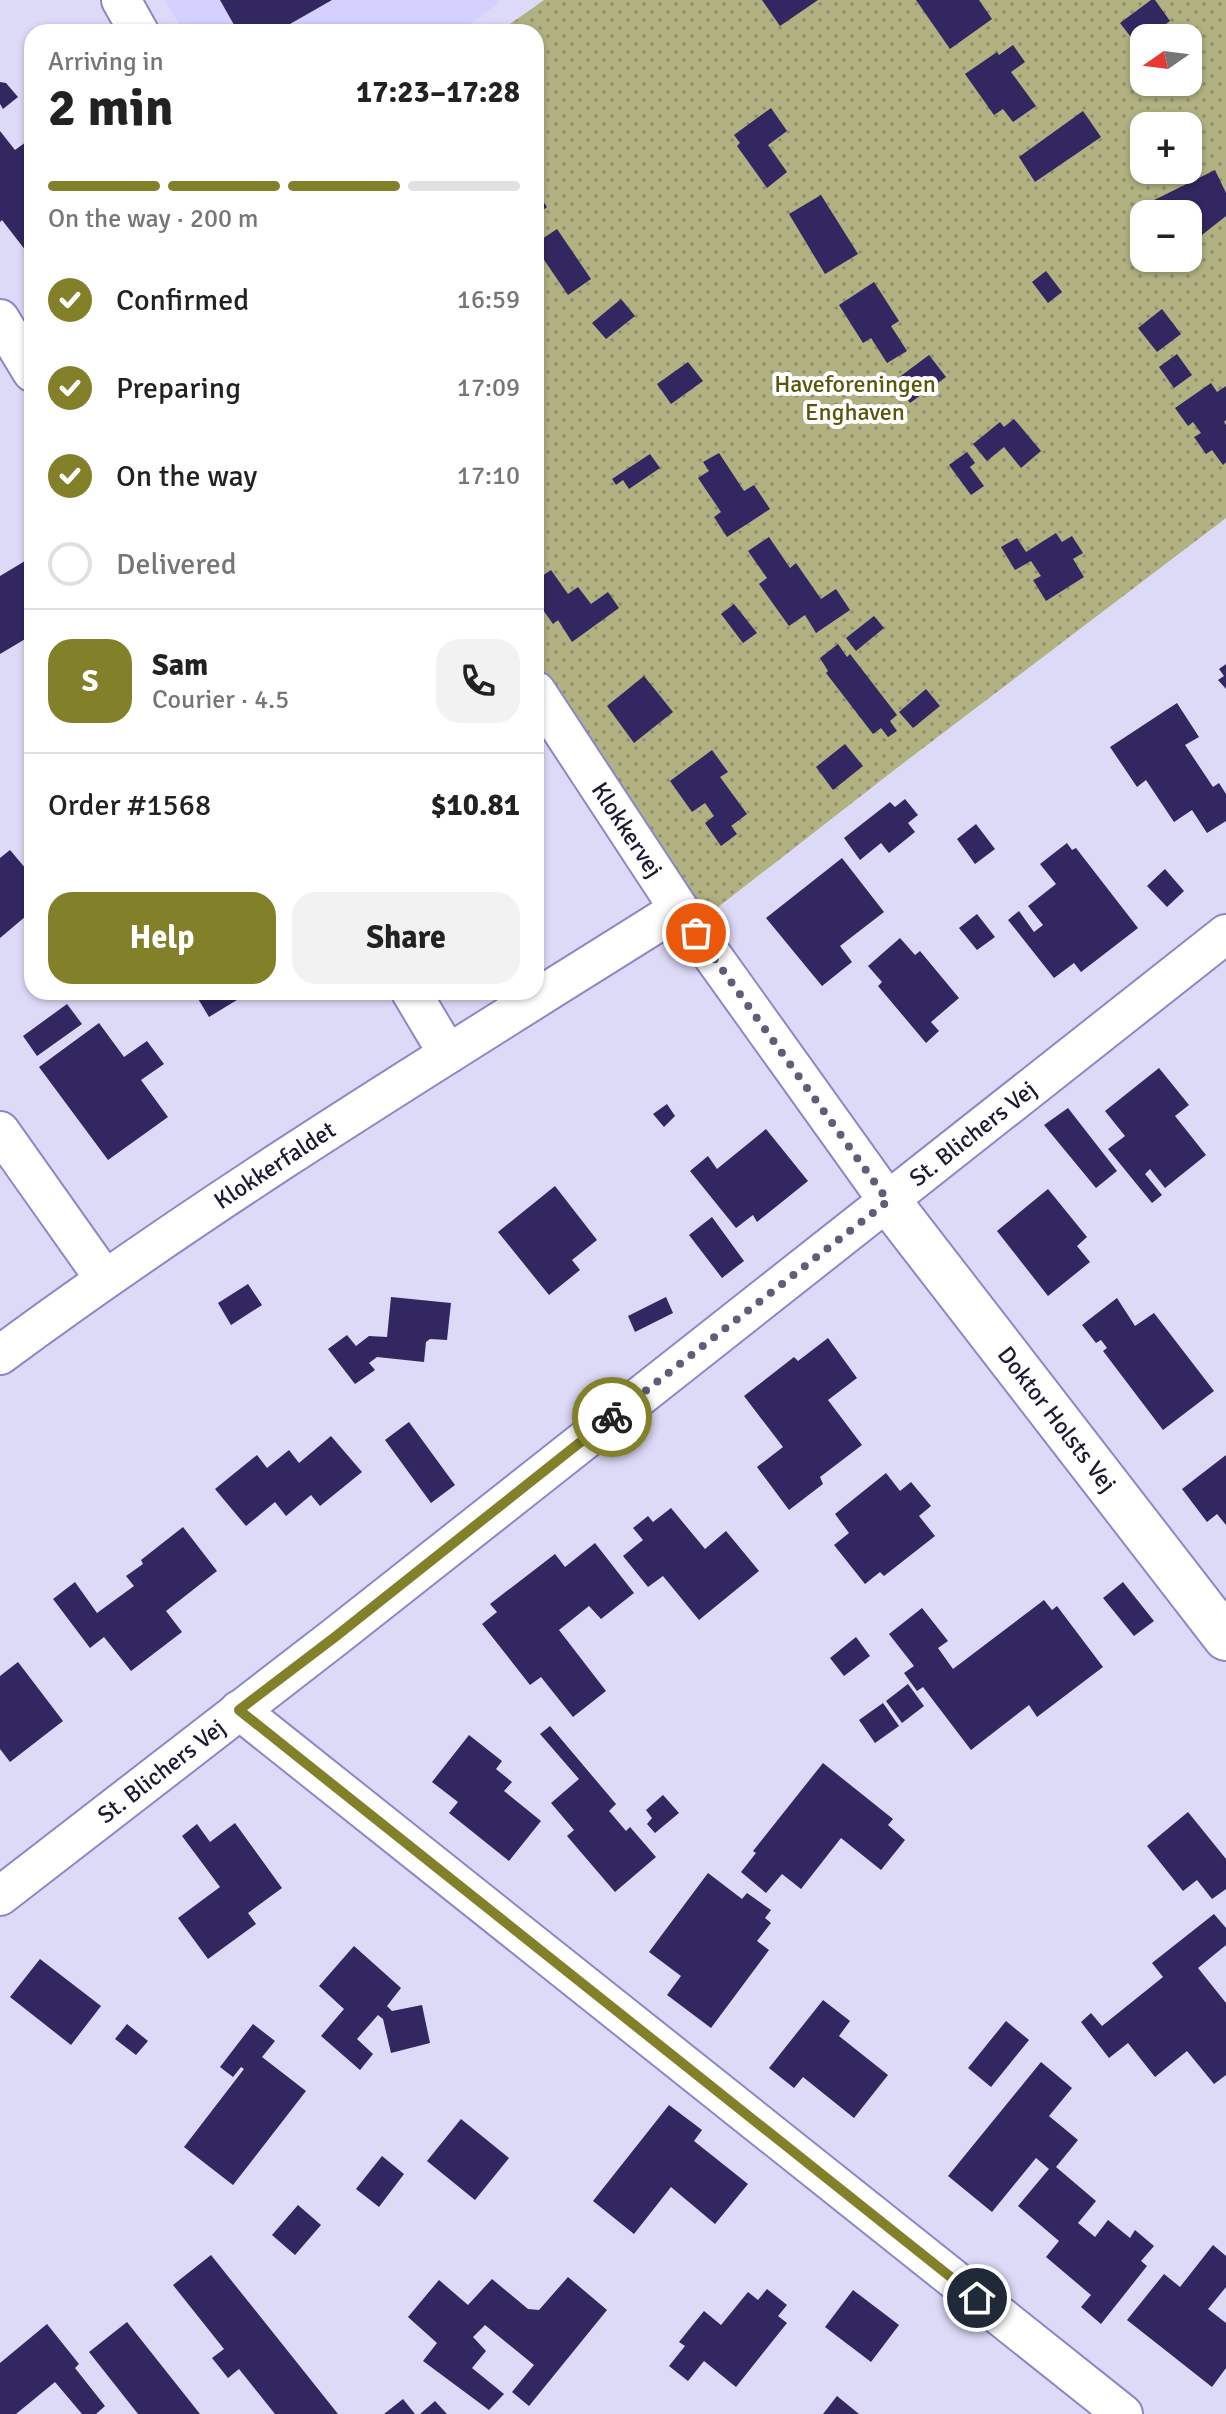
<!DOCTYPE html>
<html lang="en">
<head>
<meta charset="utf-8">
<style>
  :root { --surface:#fff; --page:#f2f2f2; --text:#222; --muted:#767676; --line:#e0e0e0; --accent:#828129 }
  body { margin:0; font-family:Signika,sans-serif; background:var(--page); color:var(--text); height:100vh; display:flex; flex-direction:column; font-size:30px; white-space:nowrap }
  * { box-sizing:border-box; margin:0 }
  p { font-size:26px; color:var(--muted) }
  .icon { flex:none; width:44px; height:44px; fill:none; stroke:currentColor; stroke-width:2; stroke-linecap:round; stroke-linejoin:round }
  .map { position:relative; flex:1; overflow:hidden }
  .sheet { position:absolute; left:24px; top:24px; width:520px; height:976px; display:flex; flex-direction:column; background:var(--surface); border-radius:24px; box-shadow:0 2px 6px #0004 }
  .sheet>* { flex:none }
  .needle { width:52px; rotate:256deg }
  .fabs { position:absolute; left:1130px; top:24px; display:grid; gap:16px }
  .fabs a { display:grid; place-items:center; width:72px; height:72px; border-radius:16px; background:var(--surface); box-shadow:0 2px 6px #0004; font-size:40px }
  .pin { position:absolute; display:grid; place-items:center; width:68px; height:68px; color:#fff; margin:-34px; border:4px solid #fff; border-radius:50%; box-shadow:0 2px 8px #0007 }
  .courier { position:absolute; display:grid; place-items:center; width:80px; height:80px; margin:-40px; border:6px solid #828129; border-radius:50%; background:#fff; color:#222; box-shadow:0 2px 10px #0007 }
  .overview em { font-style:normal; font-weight:800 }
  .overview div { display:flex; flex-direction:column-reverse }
  .overview { display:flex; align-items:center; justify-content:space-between; height:136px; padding:0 24px }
  h1 { font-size:52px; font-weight:800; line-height:60px }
  .bar { display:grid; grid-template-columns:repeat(4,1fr); gap:12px 8px; align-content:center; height:96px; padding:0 24px }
  .bar i { height:10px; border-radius:6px; background:var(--line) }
  .bar .current { background:var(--accent) }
  .bar p { grid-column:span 4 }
  .line { display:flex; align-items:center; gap:20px; padding:0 24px; border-top:2px solid var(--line) }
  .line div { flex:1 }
  .round { display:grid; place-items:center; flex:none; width:84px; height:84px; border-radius:24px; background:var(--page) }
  ol { padding:0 24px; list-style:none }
  li { display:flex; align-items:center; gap:24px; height:88px }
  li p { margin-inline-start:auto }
  li .icon { padding:8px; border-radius:50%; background:var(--accent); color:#fff; stroke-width:4 }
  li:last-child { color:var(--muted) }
  li i { width:44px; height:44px; border:4px solid var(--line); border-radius:50% }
  .cta { display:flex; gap:16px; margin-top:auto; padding:16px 24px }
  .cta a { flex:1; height:92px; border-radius:24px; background:var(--accent); color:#fff; font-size:32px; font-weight:800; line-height:92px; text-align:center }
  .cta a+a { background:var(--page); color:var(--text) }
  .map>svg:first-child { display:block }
</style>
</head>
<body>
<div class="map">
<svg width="1226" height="2414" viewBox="0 0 1226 2414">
  <defs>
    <pattern id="garden-dots" width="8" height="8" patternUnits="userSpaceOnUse" patternTransform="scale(2)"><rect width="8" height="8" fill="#b1b182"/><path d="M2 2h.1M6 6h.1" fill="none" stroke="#8f8f6b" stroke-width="1.8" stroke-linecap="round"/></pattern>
  </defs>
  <rect width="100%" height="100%" fill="#dcdaf7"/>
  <polygon fill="#d4d0ff" points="165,0 497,0 499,3 459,32 184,32"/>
  <path fill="url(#garden-dots)" fill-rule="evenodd" d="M544,0H1226V518L893,771L695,925L536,686V32H499ZM1144,38H1188V82H1144ZM1144,126H1188V170H1144ZM1144,214H1188V258H1144Z"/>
  <g fill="#322760">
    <polygon points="220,0 332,0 276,32 238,32"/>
    <polygon points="762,0 818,0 780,26"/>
    <polygon points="916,0 979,0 992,19 950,49"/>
    <polygon points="1151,0 1155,0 1170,21 1137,45 1120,23"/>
    <polygon points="1013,45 1025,62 1011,72 1036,106 1013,122 1003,109 994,115 965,74 997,52 999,55"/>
    <polygon points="0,82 6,83 18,97 3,109 0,104"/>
    <polygon points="771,108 787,131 768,145 787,172 767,188 737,146 740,143 734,135"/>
    <polygon points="1083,111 1101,137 1035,182 1019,157"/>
    <polygon points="0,131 15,150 26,142 32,150 32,246 26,251 2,220 0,222"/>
    <polygon points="1215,170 1226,193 1226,216 1188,246 1188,214 1148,214 1144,205"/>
    <polygon points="536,191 547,207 536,215"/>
    <polygon points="821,195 858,254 825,274 789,214"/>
    <polygon points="557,229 591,279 568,295 536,248 536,243"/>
    <polygon points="1046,271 1062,292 1048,303 1032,282"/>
    <polygon points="874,282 899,321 891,326 907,351 887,363 871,338 863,343 839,305"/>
    <polygon points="621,299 635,316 606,339 592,323"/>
    <polygon points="1162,309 1181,334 1157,352 1138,328"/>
    <polygon points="1177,354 1192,375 1174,388 1159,367"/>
    <polygon points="929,355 946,377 910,403 894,381"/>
    <polygon points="688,362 703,381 671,404 657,384"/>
    <polygon points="1211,383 1217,392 1226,386 1226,420 1224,422 1226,425 1226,462 1223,465 1212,450 1206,454 1194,437 1201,433 1193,422 1188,426 1175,408"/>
    <polygon points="1014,419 1041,451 1021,468 1004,447 987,461 973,444 1000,422 1004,427"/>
    <polygon points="967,452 975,463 970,467 984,486 971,495 949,465"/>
    <polygon points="719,453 744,491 754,485 770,509 727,537 714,517 721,512 698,478 709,471 703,462"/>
    <polygon points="650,454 660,468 629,489 623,480 616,485 612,479"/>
    <polygon points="1056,533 1062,542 1072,536 1083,553 1073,559 1084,577 1046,601 1033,580 1041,576 1031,561 1015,570 1001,547 1017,538 1026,552"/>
    <polygon points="769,537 790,568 796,563 821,599 836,589 850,610 816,633 805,615 789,626 759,584 767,578 748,551"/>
    <polygon points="30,558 32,561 32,635 0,654 0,576"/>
    <polygon points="551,570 568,594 578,587 591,604 608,592 619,608 572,642 558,620 553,624 536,600 536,580"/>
    <polygon points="734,604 757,633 743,643 721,614"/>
    <polygon points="874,616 884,628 856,651 846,638"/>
    <polygon points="838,644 847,657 850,654 897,715 890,721 897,731 888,737 881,728 873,734 826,673 828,671 820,658"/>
    <polygon points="1226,664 1226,689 1218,680 1224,676 1219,669"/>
    <polygon points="644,676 673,712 634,743 607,706"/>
    <polygon points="926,689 940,706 913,728 899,712"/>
    <polygon points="1177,703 1199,737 1185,745 1213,787 1219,783 1226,794 1226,821 1207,833 1192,810 1174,822 1146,780 1137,787 1110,747"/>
    <polygon points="845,744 863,766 833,790 816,767"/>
    <polygon points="712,750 728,772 720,777 747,814 731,826 737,834 721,846 705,823 714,816 705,803 692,812 670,781"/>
    <polygon points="905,799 918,815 908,823 915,832 889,853 881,843 860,860 844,838 890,802 895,807"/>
    <polygon points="976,824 995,849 975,864 957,839"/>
    <polygon points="1067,843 1072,850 1076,848 1138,928 1081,972 1074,963 1054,978 1008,920 1019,911 1034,932 1043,925 1028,906 1056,884 1040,864"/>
    <polygon points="10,850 32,876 32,911 0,938 0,858"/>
    <polygon points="842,858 884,912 840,946 852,962 822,986 766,918"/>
    <polygon points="1165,869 1184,891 1167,907 1147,886"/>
    <polygon points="977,914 995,937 977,950 959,928"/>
    <polygon points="900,938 915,955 920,951 959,998 931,1022 939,1031 926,1043 878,986 882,982 868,966"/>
    <polygon points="194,992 250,992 209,1017"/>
    <polygon points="67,1004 82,1024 37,1056 23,1036"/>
    <polygon points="99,1023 124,1057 147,1041 164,1064 141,1080 168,1117 108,1160 39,1067"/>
    <polygon points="1159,1068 1189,1105 1175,1116 1206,1155 1165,1188 1150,1169 1145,1174 1162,1195 1152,1203 1108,1149 1125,1136 1105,1111"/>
    <polygon points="667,1104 675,1116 664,1127 653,1114"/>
    <polygon points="1068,1108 1117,1171 1096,1188 1044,1125"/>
    <polygon points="766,1129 808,1181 757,1222 753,1215 736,1228 690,1171 708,1156 717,1169"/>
    <polygon points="555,1186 597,1240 572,1260 580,1270 549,1295 498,1232"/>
    <polygon points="1048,1189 1087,1237 1077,1246 1090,1262 1048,1296 997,1231"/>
    <polygon points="712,1217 744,1261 722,1278 689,1235"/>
    <polygon points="248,1284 262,1305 231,1325 218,1303"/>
    <polygon points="391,1297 451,1303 447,1340 430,1339 426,1342 424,1362 377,1357 369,1363 375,1370 355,1384 328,1349 347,1335 356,1346 369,1336 387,1337"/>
    <polygon points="666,1297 673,1313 635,1332 628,1316"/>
    <polygon points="1117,1298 1135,1326 1154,1313 1214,1391 1163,1430 1103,1351 1107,1348 1101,1340 1096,1343 1082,1325"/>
    <polygon points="828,1338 857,1378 828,1400 862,1445 820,1477 823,1484 789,1510 757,1467 783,1447 744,1396 794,1357 798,1361"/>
    <polygon points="409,1422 455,1485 431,1503 385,1440"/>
    <polygon points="331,1436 362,1472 320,1506 311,1495 286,1516 275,1502 246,1526 215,1489 257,1455 267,1468 289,1450 299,1463"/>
    <polygon points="1226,1455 1226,1525 1217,1514 1207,1522 1182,1489"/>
    <polygon points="886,1473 900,1491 911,1482 931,1506 919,1516 935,1536 884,1576 880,1572 865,1584 834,1545 849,1533 835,1514"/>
    <polygon points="671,1508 705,1549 726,1531 759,1571 699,1620 663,1576 648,1587 623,1556 643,1540 633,1528 648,1516 653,1522"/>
    <polygon points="183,1527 217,1571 166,1611 182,1632 131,1671 104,1637 90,1648 53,1599 75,1582 97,1613 134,1586 126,1576 143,1564 141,1560"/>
    <polygon points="595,1543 634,1593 601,1619 589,1606 559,1630 606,1691 573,1717 541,1677 530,1685 482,1624 497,1612 490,1604 555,1554 565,1567"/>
    <polygon points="1123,1582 1154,1621 1134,1636 1103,1598"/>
    <polygon points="1044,1600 1052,1610 1057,1606 1103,1667 1037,1717 1029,1705 971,1750 923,1687 917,1691 904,1673 914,1666 889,1634 922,1608 948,1641 938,1648 953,1669"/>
    <polygon points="856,1637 870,1656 844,1676 830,1658"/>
    <polygon points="18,1662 63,1721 10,1762 0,1749 0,1676"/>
    <polygon points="908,1684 924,1706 902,1723 886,1701"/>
    <polygon points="883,1703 899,1726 875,1743 859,1720"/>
    <polygon points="550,1726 616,1804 609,1811 626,1831 630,1827 656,1857 615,1892 567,1836 574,1830 551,1803 579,1779 540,1734"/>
    <polygon points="469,1735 502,1761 496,1769 512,1782 504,1791 541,1821 509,1861 449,1813 458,1802 432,1782"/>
    <polygon points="823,1763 893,1819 888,1825 905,1840 881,1870 841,1838 801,1889 782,1874 766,1893 741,1872 756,1853 753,1851"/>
    <polygon points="663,1795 679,1813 655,1833 647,1824 652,1818 646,1810"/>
    <polygon points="1188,1812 1226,1859 1226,1889 1212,1899 1197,1880 1183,1891 1147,1846"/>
    <polygon points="235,1823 282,1888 248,1913 256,1924 208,1959 178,1918 220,1887 182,1836 197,1824 210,1842"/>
    <polygon points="708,1873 742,1899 747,1893 771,1910 765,1918 771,1923 757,1941 769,1950 711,2028 667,1995 681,1976 649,1952"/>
    <polygon points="1214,1914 1226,1928 1226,1945 1198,1968 1226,2003 1226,2075 1214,2084 1187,2051 1155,2077 1128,2043 1109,2058 1081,2022 1091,2013 1102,2026 1163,1977 1152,1963"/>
    <polygon points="354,1946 401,1988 387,2006 392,2011 422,2005 430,2043 391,2053 383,2019 378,2015 357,2039 373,2054 360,2070 321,2036 344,2009 319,1986"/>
    <polygon points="40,1959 101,2006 71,2045 10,1997"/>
    <polygon points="823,2000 850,2021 839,2036 888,2075 854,2118 803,2077 794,2088 769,2068"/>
    <polygon points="1006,2021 1029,2040 991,2087 968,2068"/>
    <polygon points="127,2024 148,2041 136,2055 115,2039"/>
    <polygon points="253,2024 275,2041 262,2057 306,2091 233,2185 184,2147 244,2069 241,2067 233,2077 220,2067"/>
    <polygon points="1041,2062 1072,2088 1049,2116 1078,2140 1056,2167 1096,2201 1078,2223 1095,2237 1108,2220 1130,2238 1135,2230 1154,2246 1141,2261 1147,2266 1101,2324 1081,2307 1091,2295 1046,2257 1059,2241 1018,2206 1049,2169 1036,2158 992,2212 948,2176"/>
    <polygon points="669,2105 702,2130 694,2141 748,2184 715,2224 671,2187 634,2234 593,2201"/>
    <polygon points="461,2119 509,2158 475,2200 427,2161"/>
    <polygon points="382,2156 404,2174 379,2207 356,2189"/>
    <polygon points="298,2205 321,2225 295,2255 272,2235"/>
    <polygon points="1213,2245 1226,2256 1226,2287 1208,2309 1226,2323 1226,2368 1212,2387 1127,2320 1164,2274 1180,2287"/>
    <polygon points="211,2255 338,2414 275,2414 239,2369 228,2378 212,2358 224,2349 173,2285"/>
    <polygon points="568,2277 607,2310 529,2406 512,2392 534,2365 485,2325 473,2337 486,2351 472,2368 504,2394 489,2410 423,2361 437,2343 408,2317 439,2280 468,2305 492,2279 528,2309 539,2310"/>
    <polygon points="767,2289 787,2305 778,2316 787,2323 736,2387 704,2361 688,2381 669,2366 685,2346 679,2342 704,2311 721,2325 748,2292 758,2300"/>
    <polygon points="853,2290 899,2325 871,2362 825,2327"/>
    <polygon points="127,2322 200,2414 138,2414 89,2352"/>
    <polygon points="47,2324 79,2364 75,2368 105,2406 96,2414 82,2414 55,2382 16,2414 0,2414 0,2363"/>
    <polygon points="837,2396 859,2414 823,2414"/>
    <polygon points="403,2399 415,2414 384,2414"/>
    <polygon points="435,2401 447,2414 420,2414"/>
  </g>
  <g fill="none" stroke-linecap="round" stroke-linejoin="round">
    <defs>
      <g id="street">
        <polyline points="121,0 139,32"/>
        <polyline points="0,319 32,372"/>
        <path id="s1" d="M536,691L679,909L888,1201"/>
        <polyline points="411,992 448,1054"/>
        <polyline points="0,1131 104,1278"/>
        <path id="s2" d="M0,1355C218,1194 450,1053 679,909"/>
        <polyline points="239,1710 1123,2414"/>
        <path id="s3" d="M0,1896L335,1637L1226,934"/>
      </g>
      <g id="secondary">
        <path id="s4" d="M888,1201L1226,1638"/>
      </g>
    </defs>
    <use href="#street" stroke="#8d86c7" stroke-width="42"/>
    <use href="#secondary" stroke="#8d86c7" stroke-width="48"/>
    <use href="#street" stroke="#fff" stroke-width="38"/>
    <use href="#secondary" stroke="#fff" stroke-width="44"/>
  </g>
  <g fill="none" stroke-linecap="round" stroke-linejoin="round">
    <polyline stroke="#5f5d77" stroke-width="8" stroke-dasharray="0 14.4" points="612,1417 888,1201 696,933"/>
    <polyline stroke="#828129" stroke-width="10" points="612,1417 335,1637 239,1710 977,2298"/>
  </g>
  <g text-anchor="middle" stroke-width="8" stroke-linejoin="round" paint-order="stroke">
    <g font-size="24" fill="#57560a" stroke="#fff">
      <text x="855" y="392">Haveforeningen<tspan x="855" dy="28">Enghaven</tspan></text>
    </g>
    <g font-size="24" fill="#1c1932" stroke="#fff">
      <text dy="8" stroke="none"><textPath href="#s1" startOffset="166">Klokkervej</textPath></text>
      <text dy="8" stroke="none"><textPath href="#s3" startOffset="1236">St. Blichers Vej</textPath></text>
      <text dy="8" stroke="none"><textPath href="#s2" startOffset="334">Klokkerfaldet</textPath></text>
      <text dy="8" stroke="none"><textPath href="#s4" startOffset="276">Doktor Holsts Vej</textPath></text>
      <text dy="8" stroke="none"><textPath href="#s3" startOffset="204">St. Blichers Vej</textPath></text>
    </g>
  </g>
</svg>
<div class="fabs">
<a><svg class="needle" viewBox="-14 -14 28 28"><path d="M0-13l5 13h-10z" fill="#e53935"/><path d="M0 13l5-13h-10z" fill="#767676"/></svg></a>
<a>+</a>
<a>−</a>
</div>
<div class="pin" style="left:696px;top:933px;background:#ea580c"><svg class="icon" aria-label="bag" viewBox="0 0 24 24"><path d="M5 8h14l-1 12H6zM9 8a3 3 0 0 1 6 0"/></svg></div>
<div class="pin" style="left:977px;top:2298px;background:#1f2937"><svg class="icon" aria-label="home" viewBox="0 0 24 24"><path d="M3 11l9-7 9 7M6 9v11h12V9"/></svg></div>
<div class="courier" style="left:612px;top:1417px"><svg class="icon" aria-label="bike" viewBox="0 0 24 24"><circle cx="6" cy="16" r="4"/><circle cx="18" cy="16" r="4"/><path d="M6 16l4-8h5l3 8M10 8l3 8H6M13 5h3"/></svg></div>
<section class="sheet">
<div class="overview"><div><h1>2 min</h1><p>Arriving in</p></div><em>17:23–17:28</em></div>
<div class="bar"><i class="current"></i><i class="current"></i><i class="current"></i><i></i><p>On the way · 200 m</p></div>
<ol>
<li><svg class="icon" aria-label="check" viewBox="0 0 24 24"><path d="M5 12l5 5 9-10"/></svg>Confirmed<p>16:59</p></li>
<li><svg class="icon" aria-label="check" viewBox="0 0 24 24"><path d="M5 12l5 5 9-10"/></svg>Preparing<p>17:09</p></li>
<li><svg class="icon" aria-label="check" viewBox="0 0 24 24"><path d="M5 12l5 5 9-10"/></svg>On the way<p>17:10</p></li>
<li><i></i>Delivered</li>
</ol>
<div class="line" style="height:144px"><b class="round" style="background:var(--accent);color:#fff">S</b><div><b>Sam</b><p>Courier · 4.5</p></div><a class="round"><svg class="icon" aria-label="phone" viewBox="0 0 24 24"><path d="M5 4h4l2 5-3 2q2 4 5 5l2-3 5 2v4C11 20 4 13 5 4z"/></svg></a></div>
<div class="line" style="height:104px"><div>Order #1568</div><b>$10.81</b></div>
<div class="cta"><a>Help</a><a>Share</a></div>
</section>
</div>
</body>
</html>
